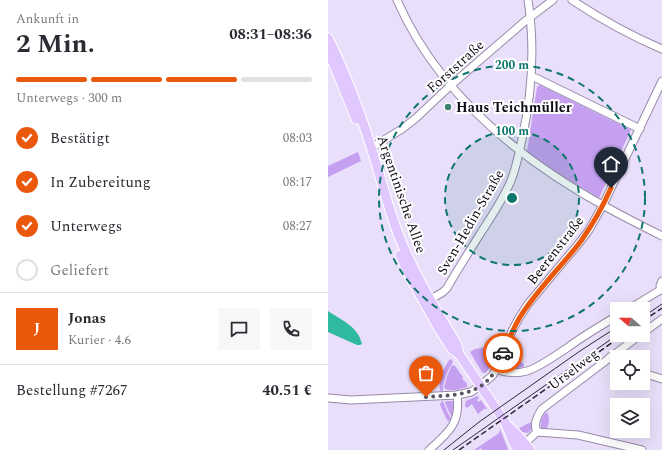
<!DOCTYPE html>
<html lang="de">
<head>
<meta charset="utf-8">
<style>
  :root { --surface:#fff; --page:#f7f7f7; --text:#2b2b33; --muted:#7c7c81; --line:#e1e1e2; --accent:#ea580c }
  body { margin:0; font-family:Spectral,serif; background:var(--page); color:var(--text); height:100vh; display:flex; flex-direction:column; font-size:15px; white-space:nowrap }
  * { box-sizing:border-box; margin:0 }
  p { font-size:13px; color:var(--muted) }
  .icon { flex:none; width:22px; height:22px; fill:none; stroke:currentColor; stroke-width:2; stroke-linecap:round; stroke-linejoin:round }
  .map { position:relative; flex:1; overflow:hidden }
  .sheet { display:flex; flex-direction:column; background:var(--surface); width:328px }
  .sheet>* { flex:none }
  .needle { width:26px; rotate:290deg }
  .buttons { position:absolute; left:282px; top:302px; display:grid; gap:8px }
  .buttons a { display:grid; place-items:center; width:40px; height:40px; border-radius:0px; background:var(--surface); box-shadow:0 4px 16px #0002; font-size:20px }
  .pin { position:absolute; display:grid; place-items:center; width:34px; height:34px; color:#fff; margin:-41px -17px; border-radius:50% 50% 50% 0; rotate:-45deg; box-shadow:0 0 4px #0007 }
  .pin .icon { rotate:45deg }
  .courier { position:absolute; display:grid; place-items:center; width:40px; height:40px; margin:-20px; border:3px solid #ea580c; border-radius:50%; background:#fff; color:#222; box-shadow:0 1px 5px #0007 }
  .head em { font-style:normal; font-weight:700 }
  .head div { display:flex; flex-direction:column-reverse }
  .head { display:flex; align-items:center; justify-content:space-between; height:68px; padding:0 16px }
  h1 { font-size:26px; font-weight:700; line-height:30px }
  .bar { display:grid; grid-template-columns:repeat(4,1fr); gap:6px 4px; align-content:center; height:48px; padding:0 16px }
  .bar i { height:5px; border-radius:3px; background:var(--line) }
  .bar .selected { background:var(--accent) }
  .bar p { grid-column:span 4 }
  .line { display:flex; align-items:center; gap:10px; padding:0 16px; border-top:1px solid var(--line) }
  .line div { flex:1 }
  .round { display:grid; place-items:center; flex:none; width:42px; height:42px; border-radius:0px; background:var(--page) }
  ol { padding:0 16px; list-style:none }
  li { display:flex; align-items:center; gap:12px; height:44px }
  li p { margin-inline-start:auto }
  li .icon { padding:4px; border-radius:50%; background:var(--accent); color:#fff; stroke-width:4 }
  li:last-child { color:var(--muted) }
  li i { width:22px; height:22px; border:2px solid var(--line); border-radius:50% }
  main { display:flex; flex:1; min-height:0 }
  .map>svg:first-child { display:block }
</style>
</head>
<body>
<main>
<section class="sheet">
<div class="head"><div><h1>2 Min.</h1><p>Ankunft in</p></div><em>08:31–08:36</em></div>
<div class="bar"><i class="selected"></i><i class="selected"></i><i class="selected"></i><i></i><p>Unterwegs · 300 m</p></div>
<ol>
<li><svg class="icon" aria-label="check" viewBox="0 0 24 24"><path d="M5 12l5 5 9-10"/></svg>Bestätigt<p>08:03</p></li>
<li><svg class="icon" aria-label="check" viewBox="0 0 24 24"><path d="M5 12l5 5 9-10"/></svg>In Zubereitung<p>08:17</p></li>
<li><svg class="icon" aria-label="check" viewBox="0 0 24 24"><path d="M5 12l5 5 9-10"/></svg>Unterwegs<p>08:27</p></li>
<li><i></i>Geliefert</li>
</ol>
<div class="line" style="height:72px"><b class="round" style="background:var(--accent);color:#fff">J</b><div><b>Jonas</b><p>Kurier · 4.6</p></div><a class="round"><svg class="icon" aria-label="chat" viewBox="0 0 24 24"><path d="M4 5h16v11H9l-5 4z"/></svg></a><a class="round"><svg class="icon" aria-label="phone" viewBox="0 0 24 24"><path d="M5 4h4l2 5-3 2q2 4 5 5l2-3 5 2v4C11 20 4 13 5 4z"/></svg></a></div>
<div class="line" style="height:52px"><div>Bestellung #7267</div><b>40.51 €</b></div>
</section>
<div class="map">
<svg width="334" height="450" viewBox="0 0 334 450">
  <rect width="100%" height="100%" fill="#eadffa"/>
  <g fill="#c5a0f1">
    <polygon points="212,85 303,130 271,198 230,173 199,151 209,87"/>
    <polygon points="30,152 33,161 0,177 0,166"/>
    <path d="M157,347H167L168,350C167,355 161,371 157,373C156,373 155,373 154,372L142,352L147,349Z"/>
    <polygon points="183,353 196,364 196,367 186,369 177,367 177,366 182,354"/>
    <path d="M123,359L125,362C119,372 115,380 115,391H112C110,379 115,370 121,360Z"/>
    <polygon points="124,365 127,366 135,377 134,378 139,384 139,387 128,390 119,390 116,388 119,376"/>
    <polygon points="149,396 151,398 149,400 150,402 153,400 161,412 159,409 156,409 150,414 144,404 139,408 137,406 138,401"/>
    <polygon points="115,401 119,411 123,419 122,421 120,421 118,418 112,405 113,402"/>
    <polygon points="118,401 125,401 126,410 125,416 123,416 117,403"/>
    <path d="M219,412C221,417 222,422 219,428H213C212,421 214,416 219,412Z"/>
    <polygon points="203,422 203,430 200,433 194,432 191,428"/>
    <polygon points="172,429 180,449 180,450 154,450 153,448 150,450 146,450 171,433"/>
  </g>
  <path fill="#2fb9a1" d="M0,311C13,320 30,326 34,344L32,345H29L0,332Z"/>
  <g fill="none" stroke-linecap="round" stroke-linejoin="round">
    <defs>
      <g id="minor">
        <path d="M69,0C110,94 192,160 280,208C298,218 316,227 334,236"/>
        <path d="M244,0C274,20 301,35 334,49"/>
        <polyline points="204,77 208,78 312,129"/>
        <polyline points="43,148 74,129 88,118 122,86 196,22 225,0"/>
        <polyline points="334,290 332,286 334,281"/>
        <path d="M98,302L115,292L119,288C130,269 142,250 154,231C164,216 174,200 182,183C188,169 191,154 194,139C204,94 207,46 200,0"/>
        <polyline points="301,309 334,289"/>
        <polyline points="315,333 334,319"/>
        <polyline points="282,357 285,360 289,362"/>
        <path d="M168,369C178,373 188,374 199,371C212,367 228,355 239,348C255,336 272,326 289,316"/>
        <polyline points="315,373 334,379"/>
        <polyline points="0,398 23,400 129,395 143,392 149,388 158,381 165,375 168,369 184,331 191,318 200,304 252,242 261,230 275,205 334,81"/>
        <path d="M209,432C205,424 209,416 214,409L312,335"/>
        <polyline points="194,446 209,432 250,435 314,450"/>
        <path d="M101,450C120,433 133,423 129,395"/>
      </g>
      <g id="major">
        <path d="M0,38C20,78 35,120 48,163C56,189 62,215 73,241C88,278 109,311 129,345L131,354L177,422L186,444L191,450"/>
        <polyline points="0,52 7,67 28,119"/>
        <polyline points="72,255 81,275 110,327 124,349 131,354"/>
        <polyline points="181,427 192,438 202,450"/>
      </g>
    </defs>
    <use href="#minor" stroke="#978aa9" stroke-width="9"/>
    <use href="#major" stroke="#fff" stroke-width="11"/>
    <use href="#minor" stroke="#fff" stroke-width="7"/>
    <use href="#major" stroke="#e0c7fe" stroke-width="9"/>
    <g stroke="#2c2734" stroke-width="1">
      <polyline points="315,317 334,304"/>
      <polyline points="116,450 151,422 252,351 289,327"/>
      <polyline points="125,450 289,335"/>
    </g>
    <g stroke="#2c2734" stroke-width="1.5" stroke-dasharray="6 3" stroke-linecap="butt">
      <polyline points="315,321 334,308"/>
      <polyline points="131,450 295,335"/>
    </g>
  </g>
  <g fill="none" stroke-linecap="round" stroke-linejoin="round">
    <path stroke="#5c5566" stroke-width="4" stroke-dasharray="0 7.2" d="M98,397C124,395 151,397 167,371C170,365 172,359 175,353"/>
    <path stroke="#ea580c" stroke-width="5" d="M175,353C180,341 185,329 192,317C209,290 233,267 253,241C265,224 275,206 283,188"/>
  </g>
  <circle cx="184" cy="198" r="67" fill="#0f766e" fill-opacity=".12"/>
  <g fill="none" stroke="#0f766e" stroke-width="2" stroke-dasharray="7 5">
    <circle cx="184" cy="198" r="67"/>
    <circle cx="184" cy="198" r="133"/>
  </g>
  <circle fill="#3e8172" stroke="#fff" stroke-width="1.5" cx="120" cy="107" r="4"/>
  <g text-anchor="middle" stroke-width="4" stroke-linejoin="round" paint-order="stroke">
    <g font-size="14" fill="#100b16" stroke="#fff">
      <text transform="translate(127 66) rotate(-42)" y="5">Forststraße</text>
      <text transform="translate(74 194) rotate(71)" y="5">Argentinische Allee</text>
      <text transform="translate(142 222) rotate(-60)" y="5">Sven-Hedin-Straße</text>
      <text transform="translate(227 250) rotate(-52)" y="5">Beerenstraße</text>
      <text transform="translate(245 369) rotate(-37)" y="5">Urselweg</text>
    </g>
    <g font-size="14" font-weight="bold" fill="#100b16" stroke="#fff" text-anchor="start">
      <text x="128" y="112">Haus Teichmüller</text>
    </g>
  </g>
  <circle cx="184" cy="198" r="6" fill="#0f766e" stroke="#fff" stroke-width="2"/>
  <g font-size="12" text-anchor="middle" font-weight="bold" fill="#0f766e" stroke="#fff" stroke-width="4" stroke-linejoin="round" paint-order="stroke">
    <text x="184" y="69">200 m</text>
    <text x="184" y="135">100 m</text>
  </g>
</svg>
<div class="buttons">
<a><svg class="needle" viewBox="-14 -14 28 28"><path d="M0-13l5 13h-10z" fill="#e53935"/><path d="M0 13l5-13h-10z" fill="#7c7c81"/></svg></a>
<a><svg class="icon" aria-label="locate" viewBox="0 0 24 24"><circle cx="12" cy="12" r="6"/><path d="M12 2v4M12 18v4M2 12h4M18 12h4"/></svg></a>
<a><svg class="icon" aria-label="layers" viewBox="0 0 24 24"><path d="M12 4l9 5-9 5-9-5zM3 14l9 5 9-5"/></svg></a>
</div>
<div class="pin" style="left:98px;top:397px;background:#ea580c"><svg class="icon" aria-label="bag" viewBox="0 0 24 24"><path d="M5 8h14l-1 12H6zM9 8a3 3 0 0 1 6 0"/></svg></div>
<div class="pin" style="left:283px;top:188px;background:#1f2937"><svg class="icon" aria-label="home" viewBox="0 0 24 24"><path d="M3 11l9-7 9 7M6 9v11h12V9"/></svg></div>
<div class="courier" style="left:175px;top:353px"><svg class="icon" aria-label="car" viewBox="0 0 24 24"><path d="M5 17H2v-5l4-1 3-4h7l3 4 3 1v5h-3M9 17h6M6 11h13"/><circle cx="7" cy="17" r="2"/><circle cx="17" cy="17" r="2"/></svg></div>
</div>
</main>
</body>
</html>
